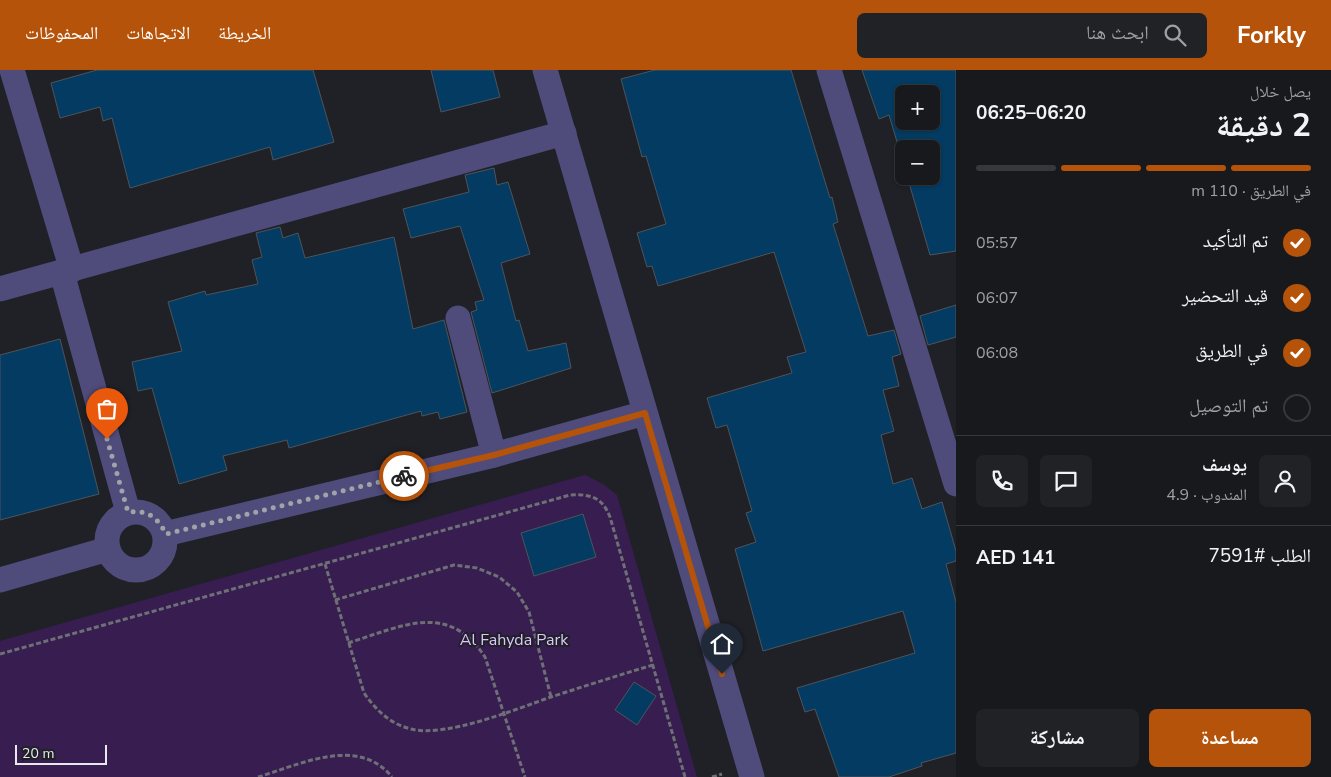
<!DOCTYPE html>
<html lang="ar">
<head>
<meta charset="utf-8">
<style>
  :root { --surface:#17191d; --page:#202226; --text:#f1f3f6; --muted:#9ea0a4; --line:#36383b; --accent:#b45309 }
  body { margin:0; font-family:"Nunito Sans","Noto Naskh Arabic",sans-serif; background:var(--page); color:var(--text); direction:rtl; height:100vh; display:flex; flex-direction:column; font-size:19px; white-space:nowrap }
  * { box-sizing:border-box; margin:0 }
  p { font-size:16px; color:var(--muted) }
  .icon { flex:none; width:28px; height:28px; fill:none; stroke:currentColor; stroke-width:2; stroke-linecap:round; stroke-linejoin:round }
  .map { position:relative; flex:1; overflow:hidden; direction:ltr }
  .side { display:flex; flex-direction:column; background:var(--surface); width:375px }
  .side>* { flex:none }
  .tools { position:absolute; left:895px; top:15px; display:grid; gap:10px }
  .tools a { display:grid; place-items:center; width:45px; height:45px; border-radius:8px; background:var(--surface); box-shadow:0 1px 4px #0004,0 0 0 1px var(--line); font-size:25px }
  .scale { position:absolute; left:15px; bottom:12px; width:92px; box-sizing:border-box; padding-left:5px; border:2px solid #e7e9ed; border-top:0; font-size:14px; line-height:18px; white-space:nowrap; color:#e7e9ed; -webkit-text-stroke:4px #1f2127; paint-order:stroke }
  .pin { position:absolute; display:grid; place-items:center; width:42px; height:42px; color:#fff; margin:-51px -21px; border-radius:50% 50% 50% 0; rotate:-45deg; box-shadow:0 0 5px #0007 }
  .pin .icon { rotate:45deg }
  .courier { position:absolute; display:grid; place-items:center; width:50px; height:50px; margin:-25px; border:4px solid #b45309; border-radius:50%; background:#fff; color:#222; box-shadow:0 1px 6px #0007 }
  .headline em { font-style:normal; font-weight:700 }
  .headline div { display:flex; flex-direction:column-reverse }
  .headline { display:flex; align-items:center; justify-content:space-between; height:85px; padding:0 20px }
  h1 { font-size:32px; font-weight:700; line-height:38px }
  .bar { display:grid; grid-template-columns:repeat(4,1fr); gap:8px 5px; align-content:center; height:60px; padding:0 20px }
  .bar i { height:6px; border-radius:4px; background:var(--line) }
  .bar .on { background:var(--accent) }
  .bar p { grid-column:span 4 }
  .line { display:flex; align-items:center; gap:12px; padding:0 20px; border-top:1px solid var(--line) }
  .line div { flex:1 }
  .round { display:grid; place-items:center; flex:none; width:52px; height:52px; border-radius:8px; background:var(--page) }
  ol { padding:0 20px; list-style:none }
  li { display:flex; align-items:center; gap:15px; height:55px }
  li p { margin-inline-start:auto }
  li .icon { padding:5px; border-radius:50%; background:var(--accent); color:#fff; stroke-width:4 }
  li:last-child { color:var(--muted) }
  li i { width:28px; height:28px; border:2px solid var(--line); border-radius:50% }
  .button { display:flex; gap:10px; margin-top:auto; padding:10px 20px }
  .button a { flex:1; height:58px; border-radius:8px; background:var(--accent); color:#fff; font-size:20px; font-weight:700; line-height:58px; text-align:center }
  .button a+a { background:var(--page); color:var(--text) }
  header { display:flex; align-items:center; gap:30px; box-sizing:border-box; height:70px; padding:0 25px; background:var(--accent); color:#fff }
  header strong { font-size:24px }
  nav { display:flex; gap:28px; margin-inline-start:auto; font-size:18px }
  .search { width:350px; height:45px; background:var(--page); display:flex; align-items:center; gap:12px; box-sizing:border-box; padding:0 18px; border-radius:8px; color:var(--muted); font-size:19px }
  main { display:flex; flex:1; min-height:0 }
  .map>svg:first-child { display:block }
</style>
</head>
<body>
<header>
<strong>Forkly</strong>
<div class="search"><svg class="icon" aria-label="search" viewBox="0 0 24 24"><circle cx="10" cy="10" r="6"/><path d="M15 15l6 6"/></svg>ابحث هنا</div>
<nav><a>الخريطة</a><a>الاتجاهات</a><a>المحفوظات</a></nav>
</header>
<main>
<section class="side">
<div class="headline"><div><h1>2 دقيقة</h1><p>يصل خلال</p></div><em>06:20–06:25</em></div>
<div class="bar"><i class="on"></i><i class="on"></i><i class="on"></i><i></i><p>في الطريق · 110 m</p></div>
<ol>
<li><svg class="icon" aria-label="check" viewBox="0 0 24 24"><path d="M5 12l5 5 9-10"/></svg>تم التأكيد<p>05:57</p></li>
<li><svg class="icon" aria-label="check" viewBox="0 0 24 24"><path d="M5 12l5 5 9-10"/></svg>قيد التحضير<p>06:07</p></li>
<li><svg class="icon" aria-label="check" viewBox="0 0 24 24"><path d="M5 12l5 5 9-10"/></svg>في الطريق<p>06:08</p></li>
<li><i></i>تم التوصيل</li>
</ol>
<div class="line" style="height:90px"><a class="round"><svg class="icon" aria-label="person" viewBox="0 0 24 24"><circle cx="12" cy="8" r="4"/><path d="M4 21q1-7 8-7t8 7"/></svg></a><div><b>يوسف</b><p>المندوب · 4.9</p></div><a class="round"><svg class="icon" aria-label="chat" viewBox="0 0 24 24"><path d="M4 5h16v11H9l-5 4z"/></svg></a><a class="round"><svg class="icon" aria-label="phone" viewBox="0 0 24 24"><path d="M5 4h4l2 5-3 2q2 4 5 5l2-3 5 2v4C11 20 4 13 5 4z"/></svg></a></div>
<div class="line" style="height:65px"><div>الطلب #7591</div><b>AED 141</b></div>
<div class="button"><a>مساعدة</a><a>مشاركة</a></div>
</section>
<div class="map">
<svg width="956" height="707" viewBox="0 0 956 707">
  <rect width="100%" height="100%" fill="#1f2127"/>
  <polygon fill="#381d51" points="585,405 603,414 617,425 697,707 0,707 0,571"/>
  <g fill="#033b62" stroke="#4e545a" fill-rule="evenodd">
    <polygon points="97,0 313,0 334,72 273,90 270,77 130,118 112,48 103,51 100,37 60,48 51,13"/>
    <polygon points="431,0 493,0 500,27 441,42"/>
    <polygon points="655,0 791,0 830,128 832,127 838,152 833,154 868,266 894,260 901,284 892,287 899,316 883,320 894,361 881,365 893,414 912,408 922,439 942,432 956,481 956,491 946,494 956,532 956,683 921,693 922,696 889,707 839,707 815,639 805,642 797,618 915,583 903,541 763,581 735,479 756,472 746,443 752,441 727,355 716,358 707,328 792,303 787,287 806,282 774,182 658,216 652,196 647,197 637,163 666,154 646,86 642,87 621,9"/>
    <path d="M862,0H956V181L930,185L907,106H931V79H904V95L889,45L879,49ZM904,24H931V51H904Z"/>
    <polygon points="494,98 497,115 508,112 530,184 501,193 516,251 519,250 528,281 566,273 571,298 492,323 471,242 477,240 475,232 484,230 460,156 411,168 403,139 469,122 465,105"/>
    <polygon points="280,157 283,168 298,163 305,188 394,167 413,259 444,250 467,342 440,349 438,342 422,346 421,341 289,378 287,370 223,386 227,400 179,414 152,318 138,321 132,292 182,281 168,232 205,221 206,225 258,214 252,190 262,187 256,163"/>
    <polygon points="956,235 956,267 928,275 920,246"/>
    <polygon points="60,269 99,424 0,450 0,285"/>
    <polygon points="583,444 596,487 534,506 521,463"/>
    <polygon points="634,612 656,626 637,655 615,640"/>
  </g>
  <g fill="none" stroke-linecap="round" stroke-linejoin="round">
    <g stroke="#6e7076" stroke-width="3" stroke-dasharray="5 2.5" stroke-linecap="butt">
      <path d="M325,494L364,623C376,640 390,654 411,659C446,668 516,639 551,627C585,616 619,605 653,595"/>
      <polyline points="335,530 454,495 477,498 499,507 517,522 529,542 551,627"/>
      <path d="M348,573C400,557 448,530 485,587L525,707"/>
      <path d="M0,584L570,425C591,424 602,427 610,447L685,707"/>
      <path d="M258,707C299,695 358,665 392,707"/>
      <polyline points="712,707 722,704"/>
    </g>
    <g stroke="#4f4c7b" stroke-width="25">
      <polyline points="12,0 72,200"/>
      <polyline points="545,0 752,707"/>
      <polyline points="829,0 956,414"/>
      <polyline points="62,203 128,442"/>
      <polyline points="0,219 564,63"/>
      <polyline points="458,248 494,385"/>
      <circle cx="136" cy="471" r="29"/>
      <polyline points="165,464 494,385 645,343"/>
      <polyline points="0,510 108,479"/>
    </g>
  </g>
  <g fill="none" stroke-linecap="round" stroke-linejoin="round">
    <path stroke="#a1a3a8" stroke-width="5" stroke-dasharray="0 9" d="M107,369L128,442C147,440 157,446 166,464L404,406"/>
    <polyline stroke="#b45309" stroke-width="6" points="404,406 494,385 645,343 722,604"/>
  </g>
  <g text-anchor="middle" stroke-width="4" stroke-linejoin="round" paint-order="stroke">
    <g font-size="16" fill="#dfc5fe" stroke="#1f2127">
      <text x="514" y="575">Al Fahyda Park</text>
    </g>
  </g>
</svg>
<div class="tools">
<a>+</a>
<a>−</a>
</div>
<div class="scale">20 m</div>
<div class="pin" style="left:107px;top:369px;background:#ea580c"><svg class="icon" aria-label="bag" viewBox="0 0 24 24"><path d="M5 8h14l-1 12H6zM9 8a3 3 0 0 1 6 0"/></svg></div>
<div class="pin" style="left:722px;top:604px;background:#1f2937"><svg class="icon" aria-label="home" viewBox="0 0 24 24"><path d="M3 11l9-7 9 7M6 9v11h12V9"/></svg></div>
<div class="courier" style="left:404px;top:406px"><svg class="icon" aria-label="bike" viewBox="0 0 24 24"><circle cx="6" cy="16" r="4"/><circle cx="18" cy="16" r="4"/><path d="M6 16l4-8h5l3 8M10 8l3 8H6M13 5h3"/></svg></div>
</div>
</main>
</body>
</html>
